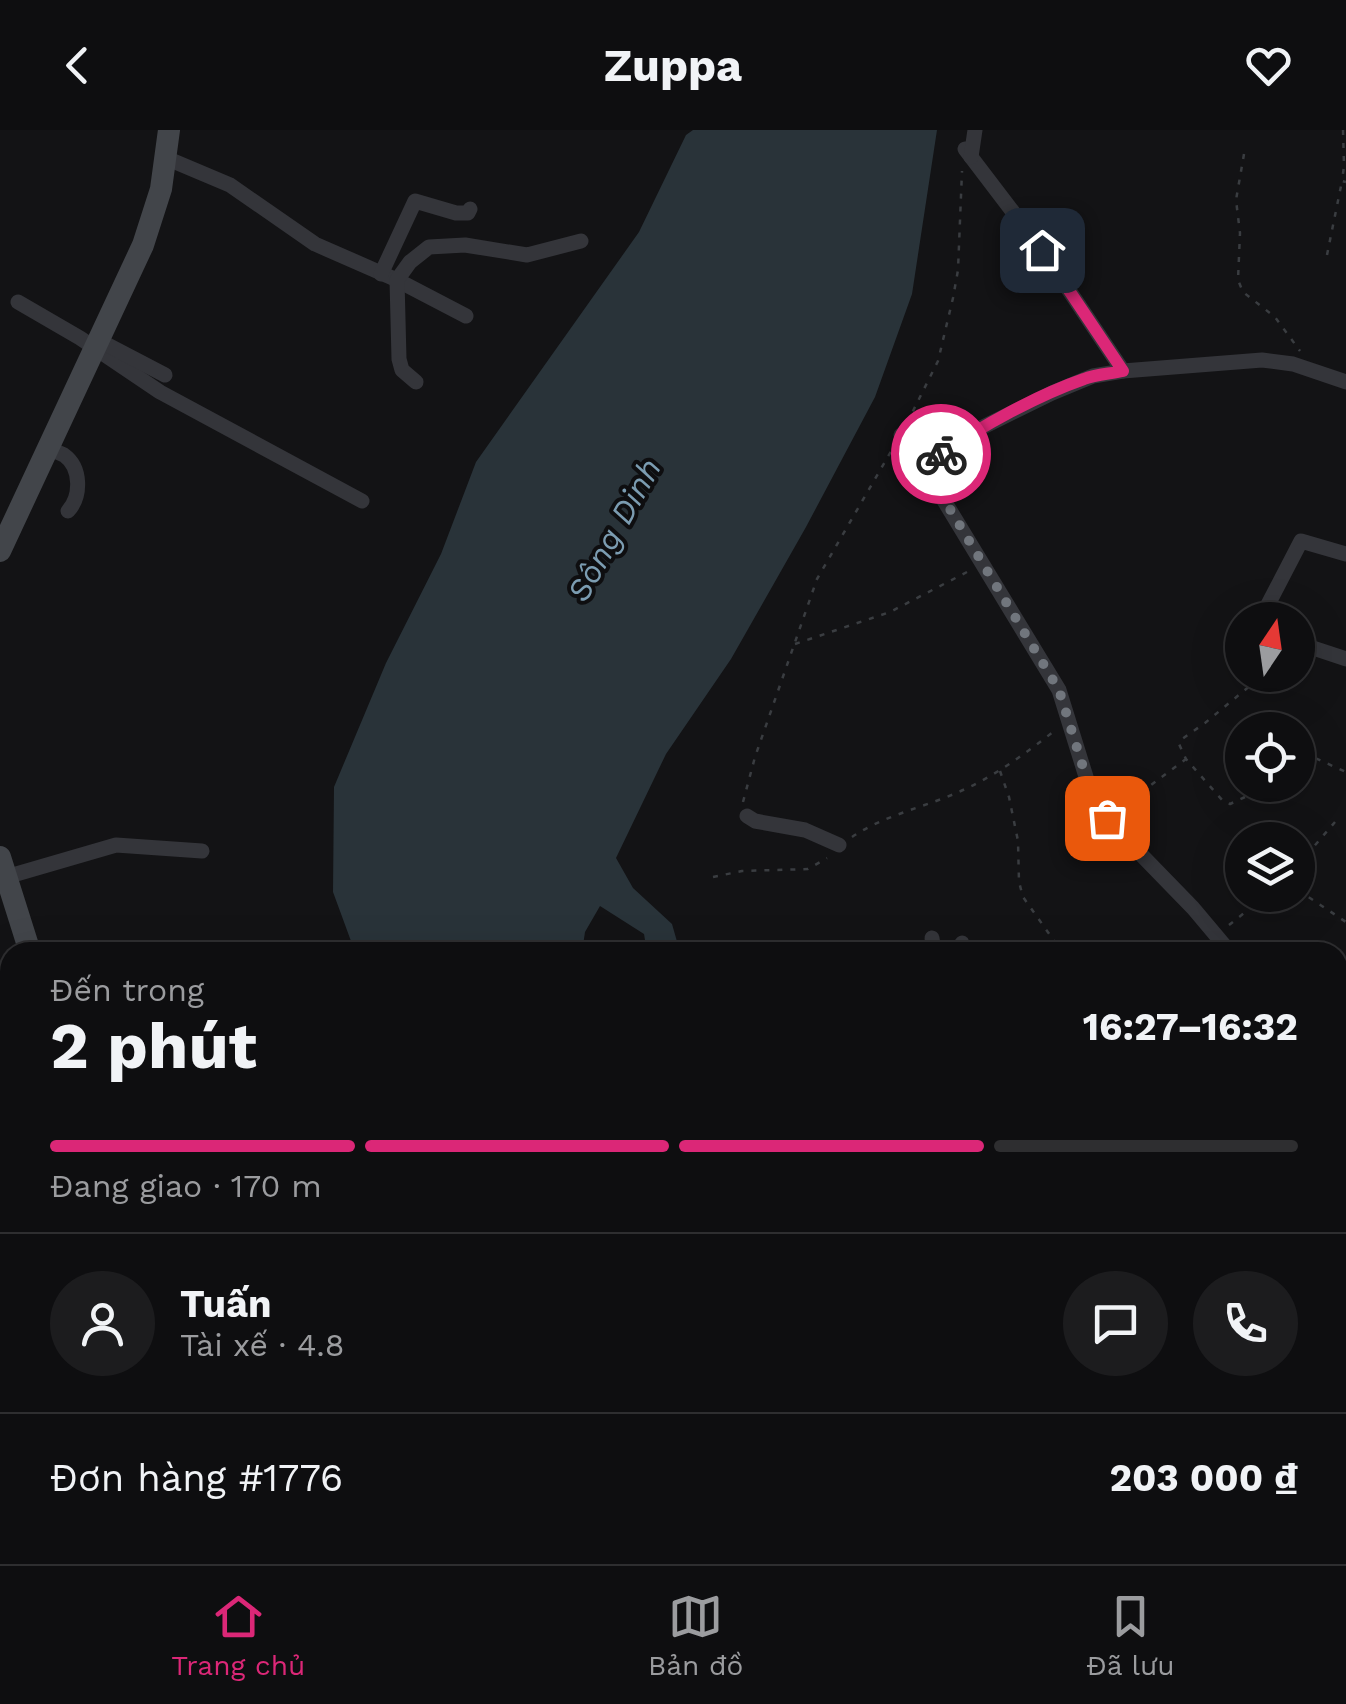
<!DOCTYPE html>
<html lang="vi">
<head>
<meta charset="utf-8">
<style>
  :root { --surface:#0e0e10; --page:#1c1c1e; --text:#f1f3f6; --muted:#9b9c9f; --line:#2e2e30; --accent:#db2777 }
  body { margin:0; font-family:"Work Sans",sans-serif; background:var(--page); color:var(--text); height:100vh; display:flex; flex-direction:column; font-size:38px; white-space:nowrap }
  * { box-sizing:border-box; margin:0 }
  p { font-size:32px; color:var(--muted) }
  .icon { flex:none; width:55px; height:55px; fill:none; stroke:currentColor; stroke-width:2; stroke-linecap:round; stroke-linejoin:round }
  .map { position:relative; flex:1; overflow:hidden }
  .sheet { position:absolute; left:0px; top:812px; width:1348px; height:622px; display:flex; flex-direction:column; background:var(--surface); border-radius:30px 30px 0 0; box-shadow:0 10px 40px #0002,0 0 0 2px var(--line) }
  .sheet>* { flex:none }
  .needle { width:65px; rotate:13deg }
  .tools { position:absolute; left:1225px; top:472px; display:grid; gap:20px }
  .tools a { display:grid; place-items:center; width:90px; height:90px; border-radius:50%; background:var(--surface); box-shadow:0 10px 40px #0002,0 0 0 2px var(--line); font-size:50px }
  .pin { position:absolute; display:grid; place-items:center; width:85px; height:85px; color:#fff; margin:-42px; border-radius:20px; box-shadow:0 5px 15px #0006 }
  .courier { position:absolute; display:grid; place-items:center; width:100px; height:100px; margin:-50px; border:8px solid #db2777; border-radius:50%; background:#fff; color:#222; box-shadow:0 2px 12px #0007 }
  .summary em { font-style:normal; font-weight:700 }
  .summary div { display:flex; flex-direction:column-reverse }
  .summary { display:flex; align-items:center; justify-content:space-between; height:170px; padding:0 50px }
  h1 { font-size:65px; font-weight:700; line-height:75px }
  .bar { display:grid; grid-template-columns:repeat(4,1fr); gap:15px 10px; align-content:center; height:120px; padding:0 50px }
  .bar i { height:12px; border-radius:8px; background:var(--line) }
  .bar .current { background:var(--accent) }
  .bar p { grid-column:span 4 }
  .line { display:flex; align-items:center; gap:25px; padding:0 50px; border-top:2px solid var(--line) }
  .line div { flex:1 }
  .round { display:grid; place-items:center; flex:none; width:105px; height:105px; border-radius:52px; background:var(--page) }
  header { display:flex; justify-content:space-between; align-items:center; height:130px; padding:0 50px; background:var(--surface); font-size:45px; font-weight:700 }
  .tab-bar { display:flex; justify-content:space-around; align-items:center; height:140px; border-top:2px solid var(--line); background:var(--surface); font-size:28px; color:var(--muted) }
  .tab-bar a { display:grid; justify-items:center; gap:5px }
  .tab-bar .current { color:var(--accent) }
  .map>svg:first-child { display:block }
</style>
</head>
<body>
<header><svg class="icon" aria-label="back" viewBox="0 0 24 24"><path d="M15 5l-7 7 7 7"/></svg>Zuppa<svg class="icon" aria-label="heart" viewBox="0 0 24 24"><path d="M12 20l-8-8c-3-5 5-10 8-4 3-6 11-1 8 4z"/></svg></header>
<div class="map">
<svg width="1346" height="1434" viewBox="0 0 1346 1434">
  <rect width="100%" height="100%" fill="#131315"/>
  <g fill="#293339">
    <polygon points="693,0 937,0 912,164 875,267 806,397 731,529 666,624 616,728 633,758 672,794 680,822 647,822 644,804 600,776 585,802 582,822 355,822 333,762 334,657 386,533 441,424 476,332 639,102 686,5"/>
    <polygon points="1346,1209 1346,1424 1311,1433 1276,1434 1176,1434 1140,1425 1338,1425 1338,1210"/>
  </g>
  <g fill="none" stroke-linecap="round" stroke-linejoin="round">
    <g stroke="#3a3d41" stroke-width="2.5" stroke-dasharray="5 8" stroke-linecap="butt">
      <polyline points="1343,0 1344,36 1342,51 1346,52"/>
      <polyline points="1244,24 1236,70 1240,103 1238,150 1243,162 1275,187 1300,221"/>
      <polyline points="1327,125 1342,51"/>
      <polyline points="907,293 938,231 953,168 958,140 962,41"/>
      <polyline points="795,514 890,482 967,442"/>
      <polyline points="1304,623 1346,642"/>
      <polyline points="1000,641 1009,667 1018,711 1019,752 1023,767 1062,822"/>
      <polyline points="1245,667 1230,674 1223,671 1186,629 1179,614 1182,609 1205,593 1263,545"/>
      <polyline points="743,672 755,627 817,449 893,318"/>
      <polyline points="1120,678 1186,629"/>
      <polyline points="1247,703 1252,710"/>
      <path d="M852,707C886,684 927,677 963,660C997,645 1027,622 1057,599"/>
      <polyline points="1298,735 1335,692"/>
      <polyline points="713,747 742,741 808,739 827,728"/>
      <polyline points="1298,760 1346,792"/>
      <polyline points="1229,795 1267,765"/>
    </g>
    <g stroke="#34353a" stroke-width="15">
      <polyline points="965,19 1042,120 1123,241"/>
      <polyline points="971,27 975,0"/>
      <polyline points="166,28 230,55 315,114 397,150 466,186"/>
      <polyline points="381,144 415,71 456,83 468,83 470,79"/>
      <polyline points="18,172 80,208 160,262 362,371"/>
      <polyline points="98,210 165,245"/>
      <polyline points="416,252 402,240 399,229 397,150 410,132 429,117 465,115 527,125 581,111"/>
      <polyline points="901,305 923,336 1059,560 1087,650 1101,679 1124,707 1193,778 1230,822"/>
      <path d="M48,318C50,319 62,324 64,325C82,338 81,367 68,381"/>
      <polyline points="923,336 981,298 1052,263 1093,246 1123,241 1262,230 1293,234 1346,252"/>
      <polyline points="1260,490 1301,411 1346,424"/>
      <polyline points="1298,513 1346,529"/>
      <polyline points="747,686 755,691 805,700 839,715"/>
      <polyline points="6,747 116,715 202,721"/>
      <polyline points="932,808 934,822"/>
      <polyline points="962,813 965,822"/>
      <polyline points="1338,938 1346,946"/>
      <polyline points="1338,1012 1346,1012"/>
      <polyline points="1338,1152 1346,1152"/>
      <polyline points="0,1227 10,1228"/>
      <polyline points="451,1425 452,1434"/>
      <polyline points="595,1425 607,1434"/>
      <polyline points="689,1425 696,1434"/>
      <polyline points="866,1425 868,1434"/>
      <polyline points="1033,1425 1033,1434"/>
      <polyline points="1069,1425 1096,1434"/>
      <polyline points="255,1434 255,1425"/>
      <polyline points="745,1434 758,1425"/>
    </g>
    <g stroke="#42454a" stroke-width="22">
      <polyline points="0,421 143,115 161,59 169,0"/>
      <polyline points="0,727 30,822"/>
      <polyline points="61,1434 62,1425"/>
    </g>
  </g>
  <g fill="none" stroke-linecap="round" stroke-linejoin="round">
    <polyline stroke="#71767d" stroke-width="10" stroke-dasharray="0 18" points="941,324 924,336 1059,560 1087,650 1107,688"/>
    <path stroke="#db2777" stroke-width="12" d="M941,324C981,296 1038,265 1084,249C1096,244 1110,244 1123,241L1042,120"/>
  </g>
  <g text-anchor="middle" stroke-width="8" stroke-linejoin="round" paint-order="stroke">
    <g font-size="32" font-style="italic" fill="#7b9cb1" stroke="#0e0e10">
      <text transform="translate(614 400) rotate(-61)" y="11">Sông Dinh</text>
    </g>
  </g>
</svg>
<div class="tools">
<a><svg class="needle" viewBox="-14 -14 28 28"><path d="M0-13l5 13h-10z" fill="#e53935"/><path d="M0 13l5-13h-10z" fill="#9b9c9f"/></svg></a>
<a><svg class="icon" aria-label="locate" viewBox="0 0 24 24"><circle cx="12" cy="12" r="6"/><path d="M12 2v4M12 18v4M2 12h4M18 12h4"/></svg></a>
<a><svg class="icon" aria-label="layers" viewBox="0 0 24 24"><path d="M12 4l9 5-9 5-9-5zM3 14l9 5 9-5"/></svg></a>
</div>
<div class="pin" style="left:1107px;top:688px;background:#ea580c"><svg class="icon" aria-label="bag" viewBox="0 0 24 24"><path d="M5 8h14l-1 12H6zM9 8a3 3 0 0 1 6 0"/></svg></div>
<div class="pin" style="left:1042px;top:120px;background:#1f2937"><svg class="icon" aria-label="home" viewBox="0 0 24 24"><path d="M3 11l9-7 9 7M6 9v11h12V9"/></svg></div>
<div class="courier" style="left:941px;top:324px"><svg class="icon" aria-label="bike" viewBox="0 0 24 24"><circle cx="6" cy="16" r="4"/><circle cx="18" cy="16" r="4"/><path d="M6 16l4-8h5l3 8M10 8l3 8H6M13 5h3"/></svg></div>
<section class="sheet">
<div class="summary"><div><h1>2 phút</h1><p>Đến trong</p></div><em>16:27–16:32</em></div>
<div class="bar"><i class="current"></i><i class="current"></i><i class="current"></i><i></i><p>Đang giao · 170 m</p></div>
<div class="line" style="height:180px"><a class="round"><svg class="icon" aria-label="person" viewBox="0 0 24 24"><circle cx="12" cy="8" r="4"/><path d="M4 21q1-7 8-7t8 7"/></svg></a><div><b>Tuấn</b><p>Tài xế · 4.8</p></div><a class="round"><svg class="icon" aria-label="chat" viewBox="0 0 24 24"><path d="M4 5h16v11H9l-5 4z"/></svg></a><a class="round"><svg class="icon" aria-label="phone" viewBox="0 0 24 24"><path d="M5 4h4l2 5-3 2q2 4 5 5l2-3 5 2v4C11 20 4 13 5 4z"/></svg></a></div>
<div class="line" style="height:130px"><div>Đơn hàng #1776</div><b>203 000 ₫</b></div>
</section>
</div>
<nav class="tab-bar">
<a class="current"><svg class="icon" aria-label="home" viewBox="0 0 24 24"><path d="M3 11l9-7 9 7M6 9v11h12V9"/></svg>Trang chủ</a>
<a><svg class="icon" aria-label="map" viewBox="0 0 24 24"><path d="M3 6l6-2 6 2 6-2v14l-6 2-6-2-6 2zM9 4v14M15 6v14"/></svg>Bản đồ</a>
<a><svg class="icon" aria-label="saved" viewBox="0 0 24 24"><path d="M7 4h10v16l-5-4-5 4z"/></svg>Đã lưu</a>
</nav>
</body>
</html>
